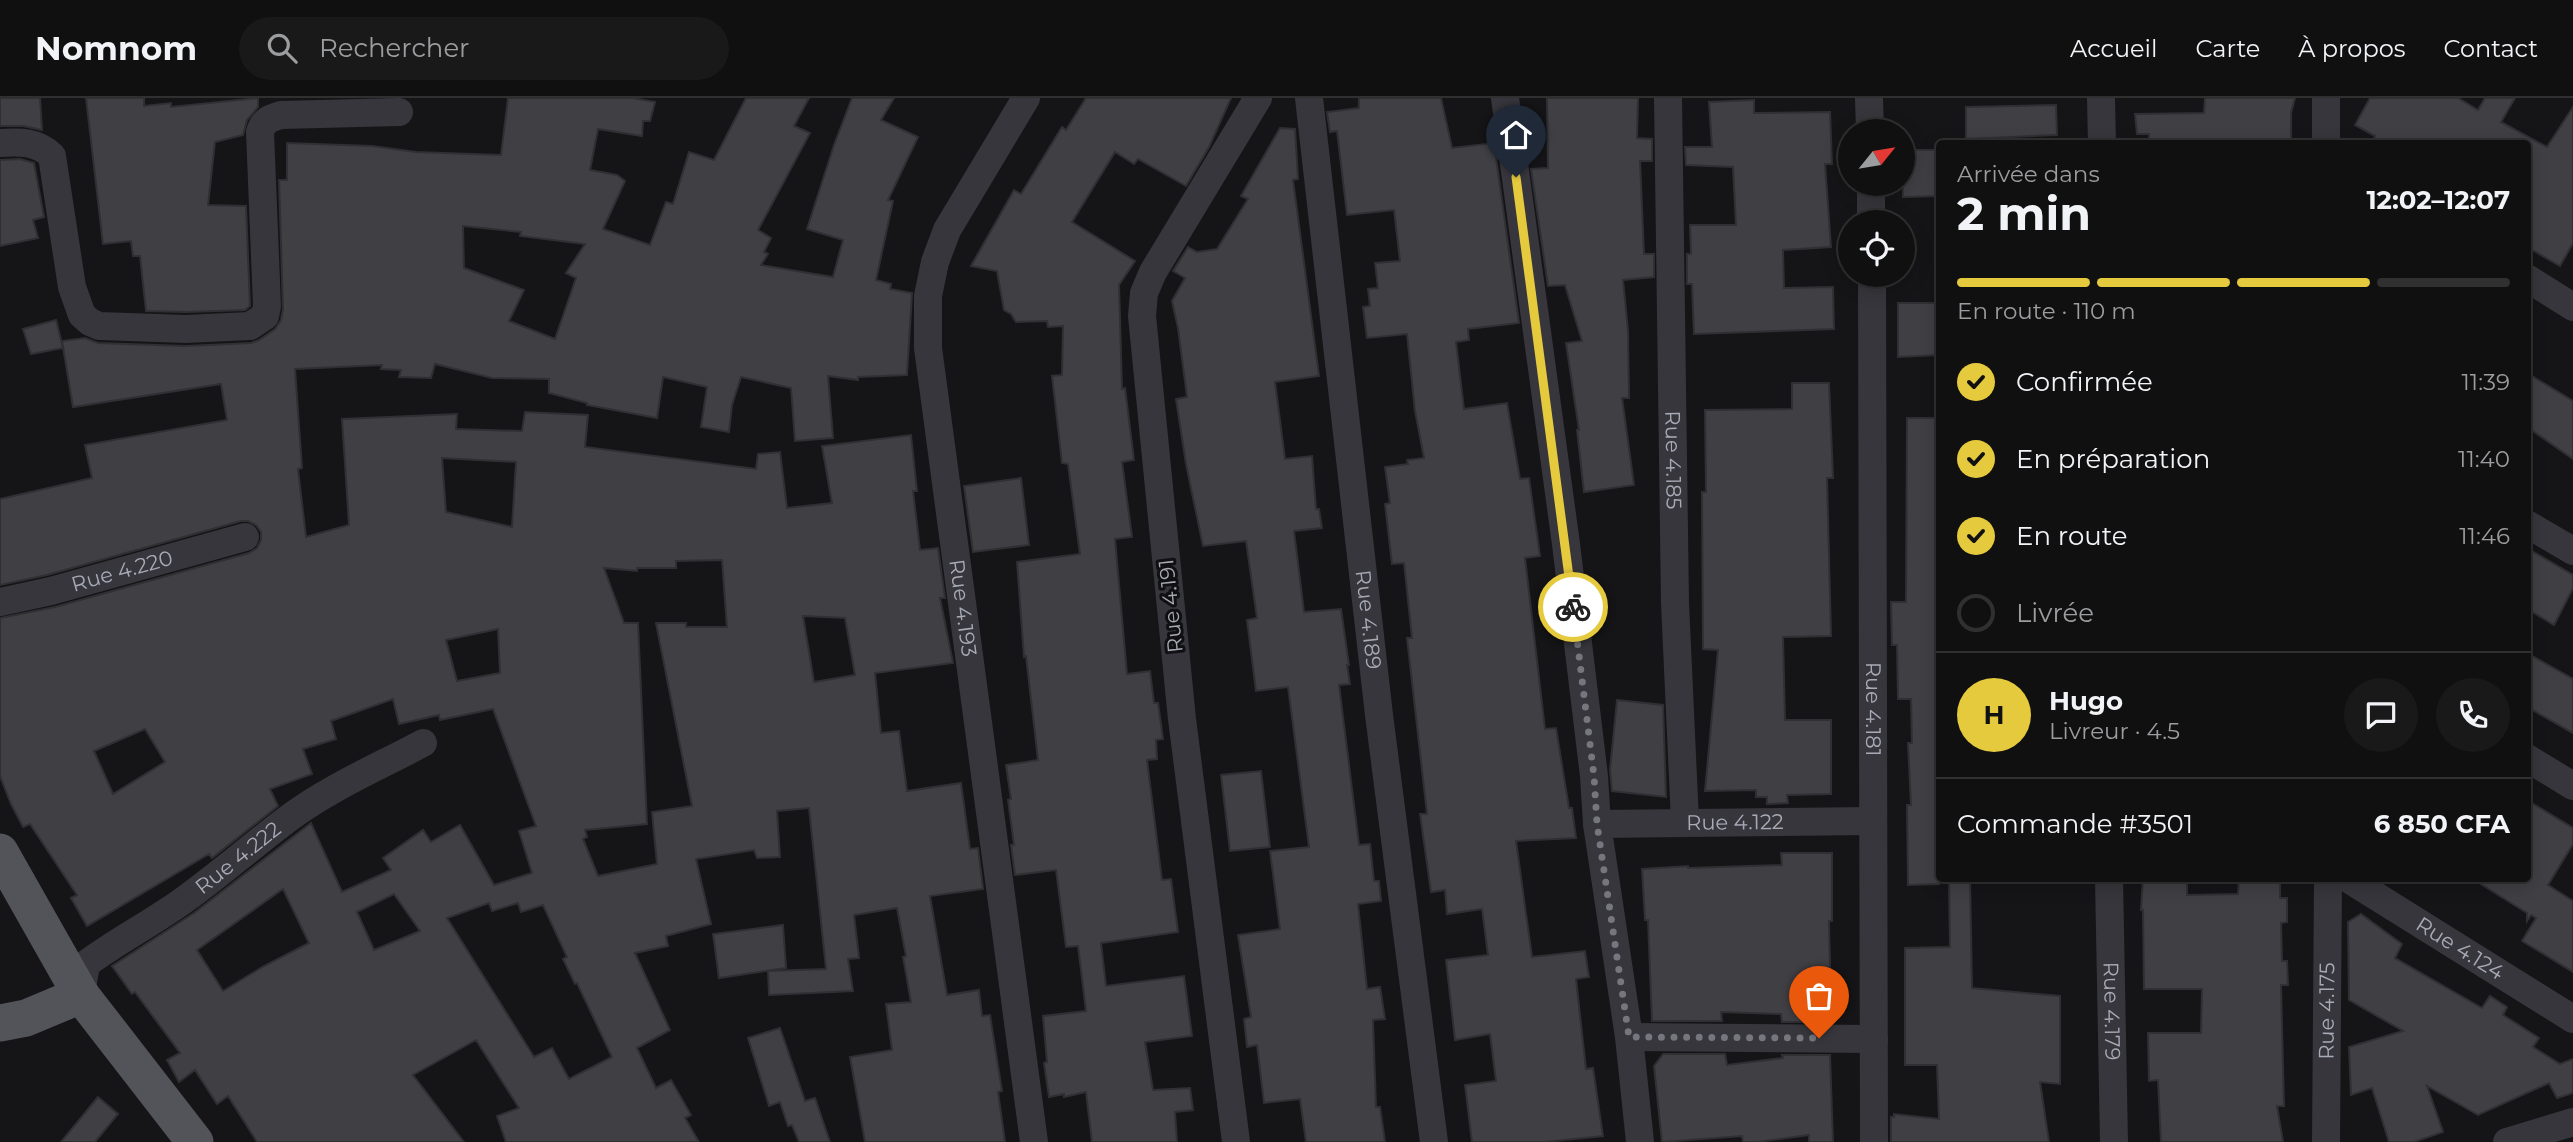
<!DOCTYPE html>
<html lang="fr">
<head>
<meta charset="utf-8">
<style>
  :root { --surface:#101011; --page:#19191a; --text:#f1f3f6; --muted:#9c9d9f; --line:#303031; --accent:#e6ca3e }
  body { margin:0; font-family:Montserrat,sans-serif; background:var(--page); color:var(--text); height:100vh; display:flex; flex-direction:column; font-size:26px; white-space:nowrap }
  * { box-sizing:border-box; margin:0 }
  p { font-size:23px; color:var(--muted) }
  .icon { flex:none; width:38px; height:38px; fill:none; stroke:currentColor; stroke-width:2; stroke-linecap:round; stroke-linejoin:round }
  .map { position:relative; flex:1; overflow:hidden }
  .drawer { position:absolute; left:1936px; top:42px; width:595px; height:742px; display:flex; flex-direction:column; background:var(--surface); border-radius:7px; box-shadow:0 4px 18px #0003,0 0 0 2px var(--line) }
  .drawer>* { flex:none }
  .needle { width:46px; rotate:60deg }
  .buttons { position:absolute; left:1838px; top:21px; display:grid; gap:14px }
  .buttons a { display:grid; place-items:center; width:77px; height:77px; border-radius:50%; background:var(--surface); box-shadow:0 4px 18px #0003,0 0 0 2px var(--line); font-size:35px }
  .pin { position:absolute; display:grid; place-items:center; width:60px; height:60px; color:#fff; margin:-72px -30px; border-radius:50% 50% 50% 0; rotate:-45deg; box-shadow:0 0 7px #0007 }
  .pin .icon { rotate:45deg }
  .courier { position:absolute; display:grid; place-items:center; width:70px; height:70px; margin:-35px; border:5px solid #e6ca3e; border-radius:50%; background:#fff; color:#222; box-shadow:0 2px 9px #0007 }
  .summary em { font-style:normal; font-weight:700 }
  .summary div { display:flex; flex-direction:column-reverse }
  .summary { display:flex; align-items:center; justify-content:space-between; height:119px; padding:0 21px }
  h1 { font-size:46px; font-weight:700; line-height:52px }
  .bar { display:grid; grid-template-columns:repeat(4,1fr); gap:10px 7px; align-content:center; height:84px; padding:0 21px }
  .bar i { height:9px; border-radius:5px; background:var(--line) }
  .bar .on { background:var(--accent) }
  .bar p { grid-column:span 4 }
  .line { display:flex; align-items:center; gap:18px; padding:0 21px; border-top:2px solid var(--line) }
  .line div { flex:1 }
  .round { display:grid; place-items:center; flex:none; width:74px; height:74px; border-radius:37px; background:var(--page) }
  ol { padding:0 21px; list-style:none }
  li { display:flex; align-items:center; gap:21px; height:77px }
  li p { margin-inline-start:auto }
  li .icon { padding:7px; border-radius:50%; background:var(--accent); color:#111; stroke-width:4 }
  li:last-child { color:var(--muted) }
  li i { width:38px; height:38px; border:4px solid var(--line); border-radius:50% }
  header { display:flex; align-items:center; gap:42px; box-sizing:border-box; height:98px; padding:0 35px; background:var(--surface); border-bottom:2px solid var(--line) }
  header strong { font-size:33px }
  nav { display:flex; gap:38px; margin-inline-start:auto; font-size:24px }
  .search { width:490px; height:63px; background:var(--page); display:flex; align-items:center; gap:18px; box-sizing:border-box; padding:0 24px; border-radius:38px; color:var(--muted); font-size:26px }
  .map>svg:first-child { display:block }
</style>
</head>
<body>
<header>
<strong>Nomnom</strong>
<div class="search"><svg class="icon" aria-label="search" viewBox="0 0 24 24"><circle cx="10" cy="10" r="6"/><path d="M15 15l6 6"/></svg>Rechercher</div>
<nav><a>Accueil</a><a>Carte</a><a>À propos</a><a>Contact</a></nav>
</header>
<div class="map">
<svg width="2573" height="1044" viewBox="0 0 2573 1044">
  <rect width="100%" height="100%" fill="#151517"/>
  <g fill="#403f44" stroke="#302f33" stroke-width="2" fill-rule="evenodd">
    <polygon points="0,0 40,0 42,32 23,28 0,28"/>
    <polygon points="86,0 144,0 144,8 171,5 171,9 258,0 258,9 247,22 243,37 215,44 208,107 246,108 250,208 245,212 186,214 146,213 140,158 133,158 131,143 103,146"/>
    <path d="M508,0H633L655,4L650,23H643L642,38L598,31L590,72L617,77L625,83L603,131L650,147L666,104L673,106L689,54L714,62L746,0H809L794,28L810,35L758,132L771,140L764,154L768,156L761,167L833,179L843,142L807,131L834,47L852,0H894L881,22L918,39L888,102L893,103L876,182L891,186L890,191L912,195L907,277L858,279V282L828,278L833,340L795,343L791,290L741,279L732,307L729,334L701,329L707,289L663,279L657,320L587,307V305L549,295V281L492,280L435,266L431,280L399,279L401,272L381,271L382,267L295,271L302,370L298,371L306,439L349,427L342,321L457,316L456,331L522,333L525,314L588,317L585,349L756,371L758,356L780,354L787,410L832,405L822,348L911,337L917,393H913L920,452L938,450L945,500H940L953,565L875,575L881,635L899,633L907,693L961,685L970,751L978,750L983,791L930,798L947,897L979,892L982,918L990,917L1002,993L998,994L1005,1044H865L850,959L892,952L886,906L911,904L903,859L906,858L897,810L854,817L859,860L848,861L853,893L769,897L768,873L826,871L809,710L777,713L780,759L757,760L754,752L696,761L711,826L666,838L668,848L635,855L670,932L637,950L656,990L671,982L691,1017L685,1020L699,1044H506L497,1018L519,1010L476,942L413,977L464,1044H257L228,998L217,1006L195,972L179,984L167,962L180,955L135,894L132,896L112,868L194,815L311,725L342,794L391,772L383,760L423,732L431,744L460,727L494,787L532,775L519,733L536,728L493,611L440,622L439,617L399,626L393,601L331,623L336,641L303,651L312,676L270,691L278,708L212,760L209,756L87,828L71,800L77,797L30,726L23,729L11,706L0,678V520L55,509L249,455L257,450L261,442V434L256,427L248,423H241L47,477L0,487V401L92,380L85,347L227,322L221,286L73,309L62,243L85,240L98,245L186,248L251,245L259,242L275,231L281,222L283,211L279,82H287V45L372,48L416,54L501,57ZM463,128L521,134L520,138L585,146L566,175L576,180L555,241L509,223L524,192L464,170ZM442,360L516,364L512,429L446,414ZM722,462L727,529H686V525H656L692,708L652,714L657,766L598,778L583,741L587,739L585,732L647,726L638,525H624L604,470L637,473V470H676V463ZM803,518L845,520L855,577L814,584ZM498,531L500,575L457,583L446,542ZM145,631L165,664L113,696L94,653ZM283,791L309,845L264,868L223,893L197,852ZM394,796L420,833L374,852L357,814ZM489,805L492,813L518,805L521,814L543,807L567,859L563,861L575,886L577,885L612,959L569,981L552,950L534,959L447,820Z"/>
    <polygon points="1086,0 1231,0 1209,49 1186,88 1138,61 1134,66 1115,54 1072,124 1135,163 1119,187 1122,291 1125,290 1134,362 1122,364 1132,439 1115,441 1127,576 1150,573 1154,605 1158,605 1163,641 1156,642 1157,661 1147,662 1162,782 1171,781 1178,834 1101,845 1106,888 1184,878 1192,938 1145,944 1153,992 1190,990 1193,1012 1175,1014 1177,1044 1092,1044 1086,994 1064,999 1064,996 1049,999 1044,965 1047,964 1043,918 1086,913 1078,848 1066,849 1056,772 1015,777 1011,747 1014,747 1008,702 1011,701 1006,667 1038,662 1026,558 1024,559 1017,464 1080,456 1068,366 1062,365 1052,278 1062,277 1063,228 1048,229 1047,223 1016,224 1011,216 1004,212 997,173 971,168 1014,92 1021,96 1062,29 1066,32"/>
    <polygon points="1359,0 1441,0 1452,50 1494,45 1519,225 1468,231 1469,242 1456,244 1464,311 1507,305 1520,381 1529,380 1540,458 1525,460 1545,631 1556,630 1569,710 1572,710 1576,740 1516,743 1532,859 1585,853 1589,879 1576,881 1586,971 1593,970 1603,1038 1545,1044 1472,1044 1465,987 1496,983 1490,936 1455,942 1446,862 1488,857 1482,811 1447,816 1445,792 1431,794 1420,716 1427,716 1407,540 1412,540 1404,465 1392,466 1385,406 1390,405 1385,369 1408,366 1407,362 1424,360 1415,313 1407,236 1367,240 1363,209 1370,208 1368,191 1378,190 1375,165 1400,163 1394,112 1347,117 1337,33 1330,34 1327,14 1359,10"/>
    <polygon points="1547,0 1638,0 1637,40 1652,41 1652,63 1640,63 1644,156 1654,156 1654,179 1623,182 1628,233 1629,300 1622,300 1634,387 1584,394 1577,332 1579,332 1566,245 1582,243 1565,187 1548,188 1531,71 1548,70"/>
    <polygon points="2205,0 2295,0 2291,15 2291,46 2149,46 2149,36 2137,36 2135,16 2204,15"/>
    <polygon points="2370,0 2458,0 2478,12 2485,0 2515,0 2501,24 2547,49 2573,9 2573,145 2560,168 2527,149 2527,46 2372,46 2375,38 2355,27"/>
    <polygon points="1754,2 1754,15 1830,14 1832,66 1825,66 1831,149 1783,152 1784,190 1833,189 1834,231 1694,236 1692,186 1687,186 1687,156 1691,156 1690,127 1736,127 1733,69 1686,67 1685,49 1712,49 1709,4"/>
    <polygon points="2056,7 2057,37 1966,41 1966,9"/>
    <polygon points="1280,30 1295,31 1298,81 1293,82 1319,278 1275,284 1285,361 1312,358 1316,411 1319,411 1322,430 1294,433 1304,514 1341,511 1349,567 1347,567 1350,586 1339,587 1359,747 1370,746 1374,783 1379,783 1381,803 1358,806 1367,891 1380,889 1385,921 1373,922 1376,1009 1380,1009 1385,1044 1306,1044 1300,1001 1264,1005 1257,947 1247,949 1244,921 1251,919 1238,837 1280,831 1270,753 1309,749 1288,589 1256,593 1247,522 1257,520 1246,443 1203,448 1186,366 1176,301 1187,299 1178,230 1172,203 1185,180 1173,173 1188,149 1197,154 1217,151 1248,101 1241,98"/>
    <polygon points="1903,52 1939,52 1939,98 1903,99"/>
    <polygon points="20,61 34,65 44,119 33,122 38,140 0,148 0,62"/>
    <polygon points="1898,205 1939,205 1939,257 1898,259"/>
    <polygon points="56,222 63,250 31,256 23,231"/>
    <polygon points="2527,275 2573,303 2573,361 2527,329"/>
    <polygon points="1792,285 1829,285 1833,380 1827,380 1831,538 1783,539 1785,622 1831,622 1831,696 1787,697 1788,705 1767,706 1767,699 1756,699 1756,692 1705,693 1718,552 1703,551 1702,394 1706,394 1705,312 1792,311"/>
    <polygon points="1907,320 1939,320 1939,786 1908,787 1907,707 1911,707 1908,645 1912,645 1911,601 1898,601 1897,547 1892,547 1891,504 1906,504"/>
    <polygon points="1021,380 1029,447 973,454 964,388"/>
    <polygon points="2527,450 2573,477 2573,490 2554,527 2527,511"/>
    <polygon points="2527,555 2573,581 2573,635 2527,609"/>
    <polygon points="1617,602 1663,607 1666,699 1612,693 1610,672"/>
    <polygon points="1261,673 1270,749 1230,753 1221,677"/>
    <polygon points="2527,702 2573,730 2573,746 2548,787 2573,803 2573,874 2522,843 2536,820 2531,817 2527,823 2527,815 2471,780 2527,780"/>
    <polygon points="1781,755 1832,755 1832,823 1829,823 1831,917 1828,917 1828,924 1782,924 1781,916 1721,914 1722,923 1652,923 1648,822 1645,822 1642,771 1688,768 1688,770 1782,767"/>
    <polygon points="1949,780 1970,780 1972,890 2060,898 2060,986 2040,984 2049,1044 1891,1044 1891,1019 1894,1019 1894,1016 1939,1021 1937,967 1905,967 1905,850 1950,849"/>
    <polygon points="2143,780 2187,780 2187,797 2238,796 2239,780 2280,780 2280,800 2287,800 2287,824 2281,825 2282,863 2287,863 2288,887 2281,887 2284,1008 2277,1008 2283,1044 2161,1044 2158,982 2149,983 2148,935 2201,935 2202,891 2144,891 2143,812 2141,812"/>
    <polygon points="2361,816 2402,846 2395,860 2482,910 2490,898 2507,909 2503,917 2539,940 2533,949 2560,966 2573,961 2573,995 2557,1000 2549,985 2478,1017 2427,988 2443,1034 2414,1044 2389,1044 2372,990 2351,997 2349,949 2403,933 2349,902 2348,824"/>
    <polygon points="783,827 786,870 719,880 713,836"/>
    <polygon points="780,930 805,1003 815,1000 830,1044 799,1044 792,1027 788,1028 780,1004 769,1008 748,940"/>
    <polygon points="1663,956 1725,956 1727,967 1783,960 1782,957 1830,957 1833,1044 1809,1044 1809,1037 1757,1044 1743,1044 1742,1038 1662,1044 1654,968"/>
    <polygon points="98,999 118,1016 95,1044 61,1044"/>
  </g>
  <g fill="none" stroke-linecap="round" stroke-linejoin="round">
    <g stroke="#36363c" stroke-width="28">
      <path id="s1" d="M1026,0L947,132L935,164L928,198V250L1034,1044"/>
      <path id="s2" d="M1309,0L1379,617L1434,1044"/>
      <polyline points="1505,0 1566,446 1594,678 1597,726 1629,939 1640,1044"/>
      <path id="s3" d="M1668,0L1675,505L1685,723"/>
      <polyline points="1869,0 1870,33"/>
      <polyline points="2101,0 2102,46"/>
      <path d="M0,45C20,44 37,43 52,58L72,189L82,217L90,224L99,228L186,231L250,228L265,218L267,208L260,34C264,22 270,20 281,17L399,14"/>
      <polyline points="2326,46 2326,0"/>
      <polyline points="1871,86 1871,124"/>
      <path id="s4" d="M1872,177L1874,1044"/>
      <polyline points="2527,180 2573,209"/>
      <polyline points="2527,426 2573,453"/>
      <path id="s5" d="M0,504L51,493L245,439"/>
      <polyline points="2527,660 2573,688"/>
      <path id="s6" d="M1597,726L1873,723"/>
      <path id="s7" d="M2109,780L2114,1044"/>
      <path id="s8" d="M2347,780L2573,921"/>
      <path id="s9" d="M81,897L86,866C117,843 152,825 184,802C220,776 253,747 289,720C329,690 378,669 423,645"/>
      <polyline points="1629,939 1874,941"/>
      <polyline points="1236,1044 1182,621 1142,218 1144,195 1153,174 1258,0"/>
      <path id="s10" d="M2326,1044L2328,780"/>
      <polyline points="2507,1044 2573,1024"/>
    </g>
    <g stroke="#53535a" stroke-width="37">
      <polyline points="0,754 81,897 195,1044"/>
      <polyline points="0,925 26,920 81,897"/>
    </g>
  </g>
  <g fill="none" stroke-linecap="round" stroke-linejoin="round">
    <polyline stroke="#75767e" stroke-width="7" stroke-dasharray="0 12.6" points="1573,509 1594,678 1597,726 1629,939 1819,940"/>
    <polyline stroke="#e6ca3e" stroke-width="9" points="1516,79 1573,509"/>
  </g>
  <g text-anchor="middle" stroke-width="6" stroke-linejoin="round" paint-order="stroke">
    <g font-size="21" fill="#a8aab6" stroke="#101012">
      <text dy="7" stroke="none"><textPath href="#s3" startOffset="362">Rue 4.185</textPath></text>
      <text dy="7" stroke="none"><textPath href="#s5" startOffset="126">Rue 4.220</textPath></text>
      <text transform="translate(1171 508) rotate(-96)" y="7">Rue 4.191</text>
      <text dy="7" stroke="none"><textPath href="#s1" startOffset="537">Rue 4.193</textPath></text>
      <text dy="7" stroke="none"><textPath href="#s2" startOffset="525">Rue 4.189</textPath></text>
      <text dy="7" stroke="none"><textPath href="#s4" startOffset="434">Rue 4.181</textPath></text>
      <text dy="7" stroke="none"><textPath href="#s6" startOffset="138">Rue 4.122</textPath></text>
      <text dy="7" stroke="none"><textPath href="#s9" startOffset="217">Rue 4.222</textPath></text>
      <text dy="7" stroke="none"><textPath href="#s8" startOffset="133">Rue 4.124</textPath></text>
      <text dy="7" stroke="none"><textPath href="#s7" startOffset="133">Rue 4.179</textPath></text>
      <text dy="7" stroke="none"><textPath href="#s10" startOffset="131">Rue 4.175</textPath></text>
    </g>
  </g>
</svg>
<div class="buttons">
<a><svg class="needle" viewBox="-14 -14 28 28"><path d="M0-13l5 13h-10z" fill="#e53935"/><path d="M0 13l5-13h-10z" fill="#9c9d9f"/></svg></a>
<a><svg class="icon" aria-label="locate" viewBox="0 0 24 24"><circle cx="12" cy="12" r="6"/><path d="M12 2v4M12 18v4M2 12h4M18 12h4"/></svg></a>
</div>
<div class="pin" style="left:1819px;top:940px;background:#ea580c"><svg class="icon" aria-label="bag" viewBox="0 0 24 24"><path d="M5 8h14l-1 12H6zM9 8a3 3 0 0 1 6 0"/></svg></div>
<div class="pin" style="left:1516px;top:79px;background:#1f2937"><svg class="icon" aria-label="home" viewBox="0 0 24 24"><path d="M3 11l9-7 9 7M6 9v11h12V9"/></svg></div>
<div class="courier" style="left:1573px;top:509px"><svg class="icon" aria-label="bike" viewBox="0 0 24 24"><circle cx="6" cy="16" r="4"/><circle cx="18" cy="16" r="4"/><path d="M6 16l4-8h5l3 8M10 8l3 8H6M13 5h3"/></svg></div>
<section class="drawer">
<div class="summary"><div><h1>2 min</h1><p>Arrivée dans</p></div><em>12:02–12:07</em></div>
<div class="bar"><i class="on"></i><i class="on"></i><i class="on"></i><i></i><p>En route · 110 m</p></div>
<ol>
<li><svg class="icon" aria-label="check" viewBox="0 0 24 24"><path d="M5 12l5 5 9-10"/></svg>Confirmée<p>11:39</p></li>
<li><svg class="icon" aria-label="check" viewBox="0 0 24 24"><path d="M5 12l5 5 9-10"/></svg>En préparation<p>11:40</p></li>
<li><svg class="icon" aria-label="check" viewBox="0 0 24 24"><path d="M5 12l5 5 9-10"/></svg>En route<p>11:46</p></li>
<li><i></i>Livrée</li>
</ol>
<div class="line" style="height:126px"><b class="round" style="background:var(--accent);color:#111">H</b><div><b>Hugo</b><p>Livreur · 4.5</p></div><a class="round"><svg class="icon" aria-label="chat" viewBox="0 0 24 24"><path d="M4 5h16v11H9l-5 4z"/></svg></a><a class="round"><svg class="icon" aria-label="phone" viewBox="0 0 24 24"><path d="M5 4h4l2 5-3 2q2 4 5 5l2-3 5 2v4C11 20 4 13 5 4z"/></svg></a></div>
<div class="line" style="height:91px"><div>Commande #3501</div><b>6 850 CFA</b></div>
</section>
</div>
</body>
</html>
